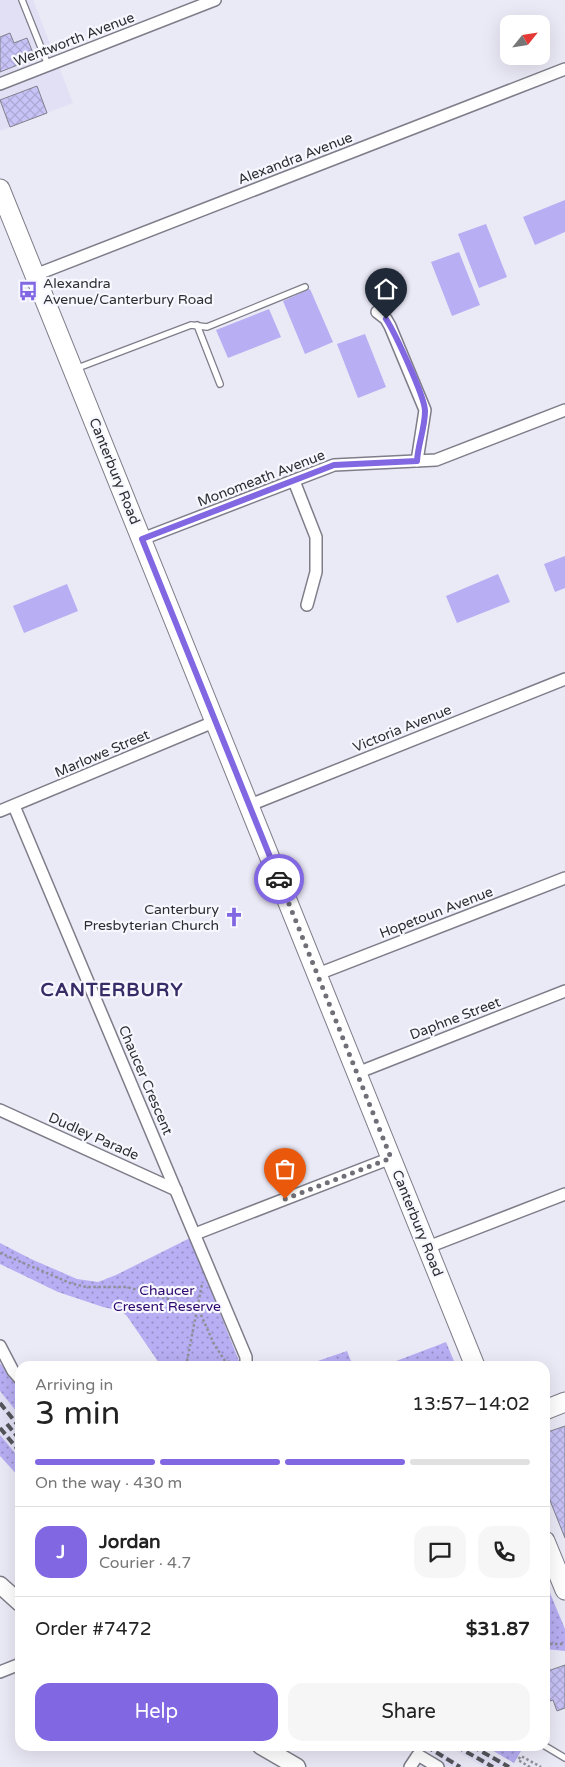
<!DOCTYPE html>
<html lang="en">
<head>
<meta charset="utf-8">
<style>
  :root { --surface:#fff; --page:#f6f6f6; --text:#222; --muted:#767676; --line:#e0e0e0; --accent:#8167e2 }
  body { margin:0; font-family:"Varela Round",sans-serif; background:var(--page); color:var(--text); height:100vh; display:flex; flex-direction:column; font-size:19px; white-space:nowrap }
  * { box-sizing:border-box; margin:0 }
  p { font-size:16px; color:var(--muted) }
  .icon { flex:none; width:28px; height:28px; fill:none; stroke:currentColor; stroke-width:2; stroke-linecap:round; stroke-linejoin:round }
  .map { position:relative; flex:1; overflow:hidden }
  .panel { position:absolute; left:15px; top:1361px; width:535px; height:390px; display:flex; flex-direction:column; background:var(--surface); border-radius:15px; box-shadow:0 5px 20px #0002 }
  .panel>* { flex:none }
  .needle { width:32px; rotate:60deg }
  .fabs { position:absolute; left:500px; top:15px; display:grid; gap:10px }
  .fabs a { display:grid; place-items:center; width:50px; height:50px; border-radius:10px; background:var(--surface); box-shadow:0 5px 20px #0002; font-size:25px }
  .pin { position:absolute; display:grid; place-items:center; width:42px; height:42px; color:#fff; margin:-51px -21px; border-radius:50% 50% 50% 0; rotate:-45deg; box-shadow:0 0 5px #0007 }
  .pin .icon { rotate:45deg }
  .courier { position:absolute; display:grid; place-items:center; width:50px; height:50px; margin:-25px; border:4px solid #8167e2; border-radius:50%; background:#fff; color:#222; box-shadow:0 1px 6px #0007 }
  .overview em { font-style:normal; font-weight:600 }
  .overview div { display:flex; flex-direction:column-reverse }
  .overview { display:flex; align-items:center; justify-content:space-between; height:85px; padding:0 20px }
  h1 { font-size:32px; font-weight:600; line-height:38px }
  .bar { display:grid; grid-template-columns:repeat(4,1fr); gap:8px 5px; align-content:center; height:60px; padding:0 20px }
  .bar i { height:6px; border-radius:4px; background:var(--line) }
  .bar .current { background:var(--accent) }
  .bar p { grid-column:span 4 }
  .line { display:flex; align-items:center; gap:12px; padding:0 20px; border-top:1px solid var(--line) }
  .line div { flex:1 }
  .round { display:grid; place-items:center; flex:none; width:52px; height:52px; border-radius:15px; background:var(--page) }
  .primary-button { display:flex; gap:10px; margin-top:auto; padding:10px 20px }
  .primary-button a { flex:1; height:58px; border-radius:15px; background:var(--accent); color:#fff; font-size:20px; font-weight:600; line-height:58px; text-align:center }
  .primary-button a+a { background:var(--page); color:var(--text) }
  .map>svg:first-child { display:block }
</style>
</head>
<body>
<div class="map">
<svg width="565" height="1767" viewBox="0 0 565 1767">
  <defs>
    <pattern id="green-dots" width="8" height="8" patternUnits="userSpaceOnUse" patternTransform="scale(1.25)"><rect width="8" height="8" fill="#b7aef3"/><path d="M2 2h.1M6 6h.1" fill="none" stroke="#958ec5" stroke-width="1.8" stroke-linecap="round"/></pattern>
    <pattern id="building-cross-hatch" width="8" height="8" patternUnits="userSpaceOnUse" patternTransform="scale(1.25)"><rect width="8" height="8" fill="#c8c3f7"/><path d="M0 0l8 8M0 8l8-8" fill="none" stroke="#aca8d4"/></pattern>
  </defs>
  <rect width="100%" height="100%" fill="#eae9f6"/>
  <g fill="#e2e0f5">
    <polygon points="0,0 33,0 73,103 0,131"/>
    <polygon points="0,1391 20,1416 20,1459 0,1435"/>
    <polygon points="412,1746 431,1746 465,1767 404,1767 415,1749"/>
    <polygon points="447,1746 476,1746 513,1767 484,1767"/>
  </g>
  <g fill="url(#green-dots)">
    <polygon points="190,1238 239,1361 238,1366 161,1366 127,1316 121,1311 103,1307 58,1292 0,1264 0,1243 31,1259 77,1279 98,1282 116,1275"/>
    <polygon points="446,1342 456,1366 383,1366 441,1344"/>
    <polygon points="347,1351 353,1366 303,1366"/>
    <polygon points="0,1363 20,1389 20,1416 0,1391"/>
    <polygon points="0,1435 20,1459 20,1478 0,1456"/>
    <polygon points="545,1581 565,1629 565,1651 545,1649"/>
    <polygon points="485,1746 513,1746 521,1751 514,1763"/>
  </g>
  <g fill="#b7aef3">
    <polygon points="565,200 565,232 535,245 523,217"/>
    <polygon points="486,224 507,277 479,288 458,234"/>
    <polygon points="459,252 480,305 452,316 431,262"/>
    <polygon points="310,289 333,342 305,354 283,301"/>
    <polygon points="269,309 281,337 228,358 216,330"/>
    <polygon points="365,334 386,387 358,398 337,344"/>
    <polygon points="565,556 565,588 555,592 544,564"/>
    <polygon points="498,574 510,602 457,623 446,596"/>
    <polygon points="67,584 78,611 24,633 13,606"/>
  </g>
  <g fill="url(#building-cross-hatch)" stroke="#81808c">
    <polygon points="10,33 14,43 27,38 35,58 0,72 0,37"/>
    <polygon points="37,86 47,113 10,127 0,100"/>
    <polygon points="565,1426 565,1538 545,1488 545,1433"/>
    <polygon points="565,1665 565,1708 557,1711 553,1700 545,1703 545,1672"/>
  </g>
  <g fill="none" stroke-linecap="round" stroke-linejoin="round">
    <defs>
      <g id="lane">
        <polyline points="22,0 48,65"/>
        <polyline points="197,325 220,384"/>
        <polyline points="75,369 191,325 207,327 305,287"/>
        <polyline points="545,1746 565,1758"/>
      </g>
      <g id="street">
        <polyline points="0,84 215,0"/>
        <polyline points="35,275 565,69"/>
        <polyline points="377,312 386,319 390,326 425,410 417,461"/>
        <polyline points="294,481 316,537 316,572 307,605"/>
        <polyline points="142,539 334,465 436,460 565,410"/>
        <polyline points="250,805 565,679"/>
        <polyline points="14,806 246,1357 246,1366"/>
        <polyline points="0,811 216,721"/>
        <polyline points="318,974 565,878"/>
        <polyline points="357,1073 565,991"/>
        <polyline points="0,1110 176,1190"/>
        <polyline points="195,1234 391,1158"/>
        <polyline points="428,1247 565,1194"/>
        <polyline points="0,1346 13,1371 20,1379"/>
        <polyline points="0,1672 20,1664"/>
        <polyline points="410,1767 418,1755 438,1767"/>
      </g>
      <g id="secondary">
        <polyline points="0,1585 20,1603"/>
        <polyline points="261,1746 297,1767"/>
      </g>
      <g id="primary">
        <polyline points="0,189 475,1366"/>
        <polyline points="545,1410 565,1402"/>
        <polyline points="545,1541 565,1590"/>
      </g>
    </defs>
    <use href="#lane" stroke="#7e7d89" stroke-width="8"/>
    <use href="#street" stroke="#7e7d89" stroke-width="14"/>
    <use href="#secondary" stroke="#7e7d89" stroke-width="19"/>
    <use href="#primary" stroke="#7e7d89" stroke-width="21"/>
    <g stroke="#908f98" stroke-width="2.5" stroke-dasharray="2.5 2.5" stroke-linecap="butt">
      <polyline points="0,1253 70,1283 86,1287 127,1287 198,1308 214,1344 225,1361 236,1363"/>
      <polyline points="186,1366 202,1284"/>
      <polyline points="545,1644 565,1644"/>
      <polyline points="530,1767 518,1760 521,1756 541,1767"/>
    </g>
    <use href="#lane" stroke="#fff" stroke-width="5.5"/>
    <use href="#street" stroke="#fff" stroke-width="11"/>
    <use href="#secondary" stroke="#fff" stroke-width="16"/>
    <use href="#primary" stroke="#fff" stroke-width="19"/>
    <g stroke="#54535a" stroke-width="4" stroke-dasharray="8 4" stroke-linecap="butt">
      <polyline points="0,1403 20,1428"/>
      <polyline points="7,1424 20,1440"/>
      <polyline points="0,1428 20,1452"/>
      <polyline points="426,1746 460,1767"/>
      <polyline points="456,1746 493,1767"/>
      <polyline points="472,1746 509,1767"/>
    </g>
  </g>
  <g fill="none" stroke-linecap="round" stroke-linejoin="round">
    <polyline stroke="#706f77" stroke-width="5" stroke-dasharray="0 9" points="279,879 391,1158 285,1199"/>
    <path stroke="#8167e2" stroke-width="6" d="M279,879L142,539L334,465L417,461C418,444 425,428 425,411C425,397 395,333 386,319"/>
  </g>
  <defs>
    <symbol id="bus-bare" viewBox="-9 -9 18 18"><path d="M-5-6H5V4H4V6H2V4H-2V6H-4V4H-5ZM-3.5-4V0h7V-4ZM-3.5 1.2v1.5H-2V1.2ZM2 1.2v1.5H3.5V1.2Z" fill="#8167e2" stroke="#f7f7ff" stroke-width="2.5" paint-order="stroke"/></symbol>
    <symbol id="church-bare" viewBox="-9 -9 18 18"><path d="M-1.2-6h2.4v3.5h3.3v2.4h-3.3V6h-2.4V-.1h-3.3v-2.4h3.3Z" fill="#8167e2" stroke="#f7f7ff" stroke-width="2.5" paint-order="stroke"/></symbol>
  </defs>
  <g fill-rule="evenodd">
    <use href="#bus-bare" x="14" y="277" width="28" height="28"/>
    <use href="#church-bare" x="220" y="903" width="28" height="28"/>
  </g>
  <g text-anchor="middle" stroke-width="4.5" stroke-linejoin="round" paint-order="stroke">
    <g font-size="14" fill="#2e2d32" stroke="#f7f7ff">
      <text transform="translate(74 39) rotate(-21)" y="5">Wentworth Avenue</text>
      <text transform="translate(295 158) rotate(-21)" y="5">Alexandra Avenue</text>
      <text transform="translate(115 471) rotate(68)" y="5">Canterbury Road</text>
      <text transform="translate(261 478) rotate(-21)" y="5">Monomeath Avenue</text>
      <text transform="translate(402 728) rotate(-22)" y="5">Victoria Avenue</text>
      <text transform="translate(102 753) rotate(-23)" y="5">Marlowe Street</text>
      <text transform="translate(436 912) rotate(-21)" y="5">Hopetoun Avenue</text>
      <text transform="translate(455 1018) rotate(-21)" y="5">Daphne Street</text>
      <text transform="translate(146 1080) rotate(67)" y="5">Chaucer Crescent</text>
      <text transform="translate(94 1136) rotate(24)" y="5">Dudley Parade</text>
      <text transform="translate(418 1223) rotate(68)" y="5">Canterbury Road</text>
    </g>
    <g font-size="14" fill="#2e2d32" stroke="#f7f7ff" text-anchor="start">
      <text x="43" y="288">Alexandra<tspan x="43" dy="16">Avenue/Canterbury Road</tspan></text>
      <text x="219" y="914" text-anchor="end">Canterbury<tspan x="219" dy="16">Presbyterian Church</tspan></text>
    </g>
    <g font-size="14" fill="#2f096f" stroke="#f7f7ff">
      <text x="167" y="1295">Chaucer<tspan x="167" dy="16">Cresent Reserve</tspan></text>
    </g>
    <g font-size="19" font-weight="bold" letter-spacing="1" fill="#382c67" stroke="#f7f7ff">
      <text x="112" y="996">CANTERBURY</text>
    </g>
  </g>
</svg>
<div class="fabs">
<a><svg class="needle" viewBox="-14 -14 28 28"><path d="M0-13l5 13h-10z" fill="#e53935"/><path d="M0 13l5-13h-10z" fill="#767676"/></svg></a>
</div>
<div class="pin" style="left:285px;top:1199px;background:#ea580c"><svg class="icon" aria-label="bag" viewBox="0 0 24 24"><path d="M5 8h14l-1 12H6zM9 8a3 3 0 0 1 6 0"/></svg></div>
<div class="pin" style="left:386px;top:319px;background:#1f2937"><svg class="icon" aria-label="home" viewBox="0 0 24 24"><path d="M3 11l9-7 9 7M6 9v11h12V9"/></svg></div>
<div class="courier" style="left:279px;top:879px"><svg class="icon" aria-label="car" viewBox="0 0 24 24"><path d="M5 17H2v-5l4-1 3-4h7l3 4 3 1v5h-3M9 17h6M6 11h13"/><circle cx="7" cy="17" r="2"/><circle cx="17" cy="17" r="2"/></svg></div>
<section class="panel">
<div class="overview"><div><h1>3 min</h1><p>Arriving in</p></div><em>13:57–14:02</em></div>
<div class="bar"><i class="current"></i><i class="current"></i><i class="current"></i><i></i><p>On the way · 430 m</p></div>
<div class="line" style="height:90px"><b class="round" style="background:var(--accent);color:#fff">J</b><div><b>Jordan</b><p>Courier · 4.7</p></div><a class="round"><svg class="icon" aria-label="chat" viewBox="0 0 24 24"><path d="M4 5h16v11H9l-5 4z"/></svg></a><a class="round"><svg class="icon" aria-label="phone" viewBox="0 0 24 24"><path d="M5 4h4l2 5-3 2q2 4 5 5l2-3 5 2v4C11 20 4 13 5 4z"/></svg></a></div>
<div class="line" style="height:65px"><div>Order #7472</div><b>$31.87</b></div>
<div class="primary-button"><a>Help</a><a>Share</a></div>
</section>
</div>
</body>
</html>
